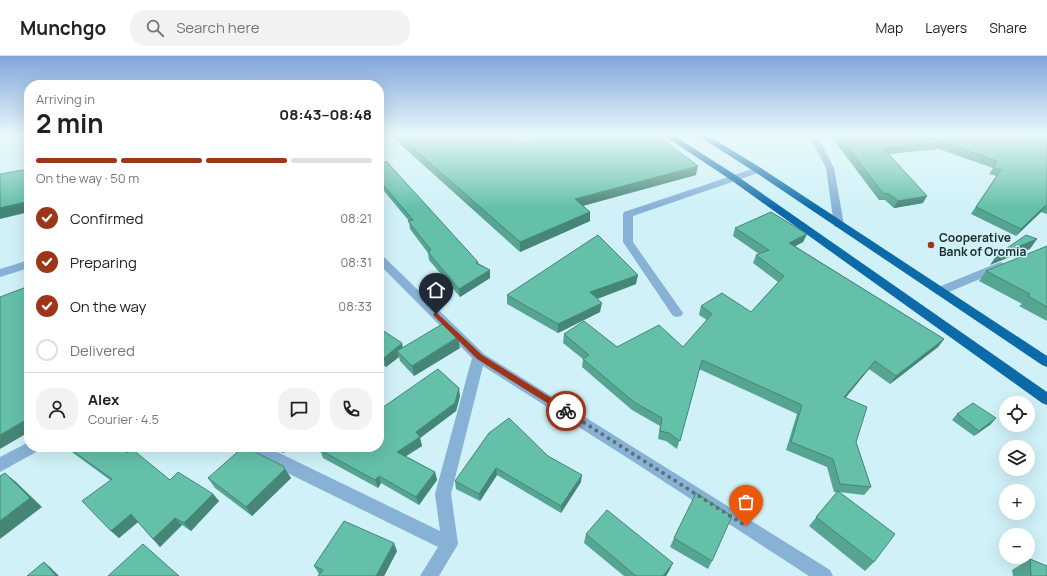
<!DOCTYPE html>
<html lang="en">
<head>
<meta charset="utf-8">
<style>
  :root { --surface:#fff; --page:#f2f2f2; --text:#222; --muted:#767676; --line:#e0e0e0; --accent:#9d3519 }
  body { margin:0; font-family:Manrope,sans-serif; background:var(--page); color:var(--text); height:100vh; display:flex; flex-direction:column; font-size:15px; white-space:nowrap }
  * { box-sizing:border-box; margin:0 }
  p { font-size:13px; color:var(--muted) }
  .icon { flex:none; width:22px; height:22px; fill:none; stroke:currentColor; stroke-width:2; stroke-linecap:round; stroke-linejoin:round }
  .map { position:relative; flex:1; overflow:hidden }
  .side { position:absolute; left:24px; top:24px; width:360px; height:372px; display:flex; flex-direction:column; background:var(--surface); border-radius:16px; box-shadow:0 4px 16px #0002 }
  .side>* { flex:none }
  .controls { position:absolute; left:999px; top:340px; display:grid; gap:8px }
  .controls a { display:grid; place-items:center; width:36px; height:36px; border-radius:50%; background:var(--surface); box-shadow:0 4px 16px #0002; font-size:20px }
  .pin { position:absolute; display:grid; place-items:center; width:34px; height:34px; color:#fff; margin:-41px -17px; border-radius:50% 50% 50% 0; rotate:-45deg; box-shadow:0 0 4px #0007 }
  .pin .icon { rotate:45deg }
  .courier { position:absolute; display:grid; place-items:center; width:40px; height:40px; margin:-20px; border:3px solid #9d3519; border-radius:50%; background:#fff; color:#222; box-shadow:0 1px 5px #0007 }
  .summary em { font-style:normal; font-weight:700 }
  .summary div { display:flex; flex-direction:column-reverse }
  .summary { display:flex; align-items:center; justify-content:space-between; height:68px; padding:0 12px }
  h1 { font-size:26px; font-weight:700; line-height:30px }
  .bar { display:grid; grid-template-columns:repeat(4,1fr); gap:6px 4px; align-content:center; height:48px; padding:0 12px }
  .bar i { height:5px; border-radius:3px; background:var(--line) }
  .bar .selected { background:var(--accent) }
  .bar p { grid-column:span 4 }
  .line { display:flex; align-items:center; gap:10px; padding:0 12px; border-top:1px solid var(--line) }
  .line div { flex:1 }
  .round { display:grid; place-items:center; flex:none; width:42px; height:42px; border-radius:16px; background:var(--page) }
  ol { padding:0 12px; list-style:none }
  li { display:flex; align-items:center; gap:12px; height:44px }
  li p { margin-inline-start:auto }
  li .icon { padding:4px; border-radius:50%; background:var(--accent); color:#fff; stroke-width:4 }
  li:last-child { color:var(--muted) }
  li i { width:22px; height:22px; border:2px solid var(--line); border-radius:50% }
  header { display:flex; align-items:center; gap:24px; box-sizing:border-box; height:56px; padding:0 20px; background:var(--surface); border-bottom:1px solid var(--line) }
  header strong { font-size:19px }
  nav { display:flex; gap:22px; margin-inline-start:auto; font-size:14px }
  .search { width:280px; height:36px; background:var(--page); display:flex; align-items:center; gap:10px; box-sizing:border-box; padding:0 14px; border-radius:16px; color:var(--muted); font-size:15px }
  .map>svg:first-child { display:block }
</style>
</head>
<body>
<header>
<strong>Munchgo</strong>
<div class="search"><svg class="icon" aria-label="search" viewBox="0 0 24 24"><circle cx="10" cy="10" r="6"/><path d="M15 15l6 6"/></svg>Search here</div>
<nav><a>Map</a><a>Layers</a><a>Share</a></nav>
</header>
<div class="map">
<svg width="1047" height="520" viewBox="0 0 1047 520">
  <rect width="100%" height="100%" fill="#cff1f7"/>
  <g fill="none" stroke-linecap="round" stroke-linejoin="round">
    <g fill="#87b1d5" fill-rule="evenodd">
      <polygon points="809,79 817,79 834,112 844,169 843,171 835,171 834,169 826,112"/>
      <polygon points="758,111 763,114 761,116 633,160 633,186 683,257 681,260 677,261 673,260 623,186 623,158 624,156"/>
      <polygon points="379,199 383,200 484,298 830,514 833,520 809,520 637,408 483,310 451,438 458,488 439,520 420,520 438,491 263,405 250,395 248,391 267,391 440,475 435,438 472,302 379,208"/>
      <polygon points="29,204 29,212 0,221 0,213"/>
      <polygon points="1000,206 1004,207 1005,210 1004,213 944,238 936,238 934,235 936,232"/>
      <polygon points="29,386 29,391 40,391 38,395 0,416 0,401"/>
    </g>
    <g fill="#0b6aa7" fill-rule="evenodd">
      <polygon points="663,79 673,79 737,120 1047,336 1047,349 1042,347 731,124"/>
      <polygon points="697,79 707,79 761,112 1047,300 1047,311 1042,309 755,116"/>
    </g>
  </g>
  <g fill="#56a591">
    <polygon points="390,79 510,79 523,87 696,119 583,150 590,156 590,165 520,196"/>
    <polygon points="830,79 1047,79 1047,158 1041,156 1016,180 971,158 996,120 989,118 993,112 939,93 889,98 923,147 894,152 885,144 879,144"/>
    <polygon points="379,112 478,206 478,207 490,214 490,222 460,241 429,204 428,197 410,173 409,165 379,129"/>
    <polygon points="735,172 807,178 803,186 795,190 944,283 938,291 890,328 869,313 845,342 856,386 871,431 864,439 839,436 874,506 865,515 809,470 837,436 834,436 827,411 786,394 797,358 699,313 677,393 666,385 658,383 660,370 632,354 582,311 583,303 563,287 564,278 617,291 683,291 707,264 699,259 701,250 751,256 778,226 753,207 756,199 759,198 733,180"/>
    <polygon points="1047,190 1047,265 1019,250 1022,248 979,225 986,215"/>
    <polygon points="636,228 597,243 600,256 558,277 507,248 507,239"/>
    <polygon points="379,272 403,292 460,292 414,320 400,305 399,301 386,311 379,307"/>
    <polygon points="460,340 456,355 420,382 422,390 406,400 435,416 437,424 419,449 381,427 378,432 323,402 320,394"/>
    <polygon points="957,358 991,368 974,380 952,364"/>
    <polygon points="489,377 548,400 581,426 561,457 497,419 480,445 456,433 455,425"/>
    <polygon points="65,391 119,391 170,424 213,438 219,445 191,475 182,469 160,491 138,466 119,482 111,475 110,424"/>
    <polygon points="270,391 290,391 283,397"/>
    <polygon points="257,397 285,413 291,422 252,460 215,432 208,422"/>
    <polygon points="586,478 673,507 669,515 666,520 624,520 584,487"/>
    <polygon points="674,482 712,505 708,513 670,491"/>
    <polygon points="397,495 384,520 318,520 319,518 314,510"/>
    <polygon points="1030,503 1047,520 1013,520 1012,514"/>
  </g>
  <g fill="#468676">
    <polygon points="379,79 387,79 379,87"/>
    <polygon points="698,110 696,119 574,152 575,143"/>
    <polygon points="29,130 29,156 0,163 0,152"/>
    <polygon points="927,140 923,147 894,152 898,145"/>
    <polygon points="1046,149 1041,156 1016,180 1021,173"/>
    <polygon points="590,156 590,165 520,196 520,186"/>
    <polygon points="807,178 803,186 786,195 789,187"/>
    <polygon points="1037,183 1030,193 990,209 997,199"/>
    <polygon points="490,214 490,222 460,241 459,233"/>
    <polygon points="638,219 636,228 589,246 590,236"/>
    <polygon points="602,247 600,256 558,277 558,268"/>
    <polygon points="458,281 460,292 414,320 412,310"/>
    <polygon points="944,283 938,291 890,328 896,320"/>
    <polygon points="402,287 404,297 397,295 399,301 386,311 384,302"/>
    <polygon points="875,305 869,313 839,350 844,341"/>
    <polygon points="459,332 460,340 456,355 420,382 422,390 400,404 397,396 416,376"/>
    <polygon points="29,362 29,376 0,393 0,379"/>
    <polygon points="996,362 991,368 974,380 979,375"/>
    <polygon points="279,391 290,391 283,397"/>
    <polygon points="496,412 497,419 480,445 479,438"/>
    <polygon points="285,413 291,422 252,460 246,451"/>
    <polygon points="435,416 437,424 419,449 416,441"/>
    <polygon points="5,417 16,426 42,451 0,483 0,465"/>
    <polygon points="582,419 581,426 561,457 561,450"/>
    <polygon points="379,420 381,427 378,432 375,424"/>
    <polygon points="213,438 219,445 191,475 184,467"/>
    <polygon points="131,458 138,466 119,482 111,475"/>
    <polygon points="175,462 182,469 160,491 153,483"/>
    <polygon points="394,487 397,495 384,520 376,520"/>
    <polygon points="44,506 50,511 59,520 56,520"/>
    <polygon points="673,507 669,515 666,520 663,520"/>
  </g>
  <g fill="#64c0a9" stroke="#468676">
    <polygon points="398,79 510,79 523,87 547,79 657,79 698,110 575,143 590,156 520,186"/>
    <polygon points="838,79 1047,79 1047,150 1046,149 1021,173 976,151 1001,114 993,111 997,105 943,86 884,93 927,140 898,145 889,138 883,137"/>
    <polygon points="386,105 478,206 476,207 490,214 459,233 428,196 431,194 408,165 413,164 379,124 379,112"/>
    <polygon points="29,113 29,130 26,146 0,152 0,118"/>
    <polygon points="771,156 807,178 789,187 944,283 896,320 875,305 844,341 867,351 856,386 871,431 840,428 833,403 791,386 802,349 702,304 680,385 669,377 660,375 662,362 634,346 583,303 589,299 564,278 584,265 617,291 659,269 683,291 712,258 701,250 722,237 751,256 784,220 756,199 769,194 735,172"/>
    <polygon points="598,179 638,219 590,236 602,247 558,268 507,239"/>
    <polygon points="1026,179 1037,183 997,199"/>
    <polygon points="1047,190 1047,251 1028,240 1030,238 986,215"/>
    <polygon points="29,221 29,229 25,223"/>
    <polygon points="29,230 29,362 0,379 0,241"/>
    <polygon points="444,267 458,281 412,310 397,295"/>
    <polygon points="379,272 402,287 384,302 379,298"/>
    <polygon points="438,313 459,332 455,347 416,376 420,381 397,396 435,416 416,441 379,420 375,424 320,394 324,391 379,391 379,354"/>
    <polygon points="973,347 996,362 979,375 957,358"/>
    <polygon points="509,362 548,400 582,419 561,450 496,412 479,438 455,425 489,377"/>
    <polygon points="67,391 119,391 127,397 132,393 170,424 178,416 213,438 184,467 175,462 153,483 131,458 111,475 82,445 112,423"/>
    <polygon points="243,391 249,391 257,397 283,410 285,413 246,451 208,422"/>
    <polygon points="5,417 30,442 0,465 0,420"/>
    <polygon points="838,435 895,478 874,506 816,461"/>
    <polygon points="696,437 732,460 712,505 674,482"/>
    <polygon points="607,454 673,507 663,520 636,520 586,478"/>
    <polygon points="344,465 394,487 376,520 318,520 323,514 314,510"/>
    <polygon points="143,488 179,520 108,520"/>
    <polygon points="1030,503 1047,510 1047,520 1031,520"/>
    <polygon points="44,506 56,520 27,520"/>
  </g>
  <linearGradient id="sky" x2="0" y2="1"><stop stop-color="#81a4dc"/><stop offset="0.52" stop-color="#e9f9fb"/><stop offset="1" stop-color="#e9f9fb" stop-opacity="0"/></linearGradient>
  <rect width="1047" height="152" fill="url(#sky)"/>
  <polygon fill="#9d3519" points="436,256 482,299 569,353 569,357 563,357 477,303 434,260 433,258"/>
  <g fill="none" stroke-linecap="round" stroke-linejoin="round">
    <polyline stroke="#5d7174" stroke-width="4" stroke-dasharray="0 7.2" points="566,355 746,470"/>
  </g>
  <circle fill="#9d3519" stroke="#cff1f7" stroke-width="1.5" cx="931" cy="189" r="4"/>
  <g text-anchor="middle" stroke-width="3" stroke-linejoin="round" paint-order="stroke">
    <g font-size="12" font-weight="bold" fill="#1f2c2e" stroke="#cff1f7" text-anchor="start">
      <text x="939" y="186">Cooperative<tspan x="939" dy="14">Bank of Oromia</tspan></text>
    </g>
  </g>
</svg>
<div class="controls">
<a><svg class="icon" aria-label="locate" viewBox="0 0 24 24"><circle cx="12" cy="12" r="6"/><path d="M12 2v4M12 18v4M2 12h4M18 12h4"/></svg></a>
<a><svg class="icon" aria-label="layers" viewBox="0 0 24 24"><path d="M12 4l9 5-9 5-9-5zM3 14l9 5 9-5"/></svg></a>
<a>+</a>
<a>−</a>
</div>
<div class="pin" style="left:746px;top:470px;background:#ea580c"><svg class="icon" aria-label="bag" viewBox="0 0 24 24"><path d="M5 8h14l-1 12H6zM9 8a3 3 0 0 1 6 0"/></svg></div>
<div class="pin" style="left:436px;top:258px;background:#1f2937"><svg class="icon" aria-label="home" viewBox="0 0 24 24"><path d="M3 11l9-7 9 7M6 9v11h12V9"/></svg></div>
<div class="courier" style="left:566px;top:355px"><svg class="icon" aria-label="bike" viewBox="0 0 24 24"><circle cx="6" cy="16" r="4"/><circle cx="18" cy="16" r="4"/><path d="M6 16l4-8h5l3 8M10 8l3 8H6M13 5h3"/></svg></div>
<section class="side">
<div class="summary"><div><h1>2 min</h1><p>Arriving in</p></div><em>08:43–08:48</em></div>
<div class="bar"><i class="selected"></i><i class="selected"></i><i class="selected"></i><i></i><p>On the way · 50 m</p></div>
<ol>
<li><svg class="icon" aria-label="check" viewBox="0 0 24 24"><path d="M5 12l5 5 9-10"/></svg>Confirmed<p>08:21</p></li>
<li><svg class="icon" aria-label="check" viewBox="0 0 24 24"><path d="M5 12l5 5 9-10"/></svg>Preparing<p>08:31</p></li>
<li><svg class="icon" aria-label="check" viewBox="0 0 24 24"><path d="M5 12l5 5 9-10"/></svg>On the way<p>08:33</p></li>
<li><i></i>Delivered</li>
</ol>
<div class="line" style="height:72px"><a class="round"><svg class="icon" aria-label="person" viewBox="0 0 24 24"><circle cx="12" cy="8" r="4"/><path d="M4 21q1-7 8-7t8 7"/></svg></a><div><b>Alex</b><p>Courier · 4.5</p></div><a class="round"><svg class="icon" aria-label="chat" viewBox="0 0 24 24"><path d="M4 5h16v11H9l-5 4z"/></svg></a><a class="round"><svg class="icon" aria-label="phone" viewBox="0 0 24 24"><path d="M5 4h4l2 5-3 2q2 4 5 5l2-3 5 2v4C11 20 4 13 5 4z"/></svg></a></div>
</section>
</div>
</body>
</html>
